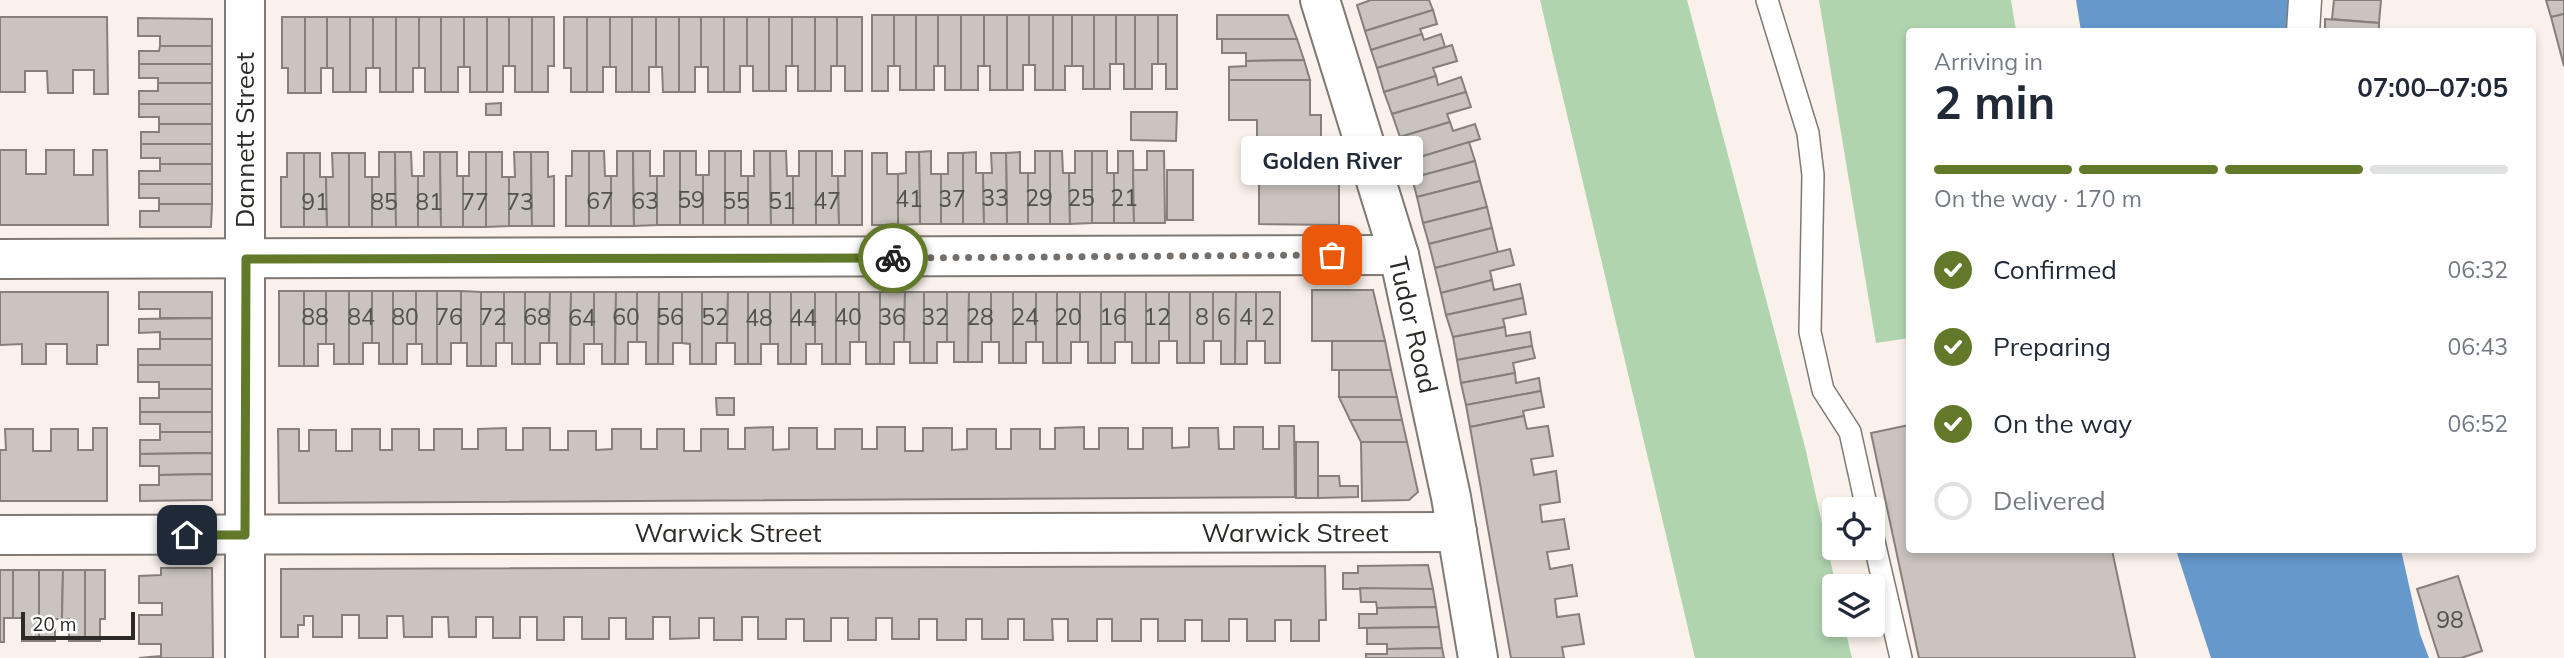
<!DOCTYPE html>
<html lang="en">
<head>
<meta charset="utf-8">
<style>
  :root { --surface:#fff; --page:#f6f6f7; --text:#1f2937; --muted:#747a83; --line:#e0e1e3; --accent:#62792a }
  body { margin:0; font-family:Mulish,sans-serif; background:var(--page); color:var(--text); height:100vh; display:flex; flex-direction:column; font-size:26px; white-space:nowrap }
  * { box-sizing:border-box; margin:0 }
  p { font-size:23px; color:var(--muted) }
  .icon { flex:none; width:38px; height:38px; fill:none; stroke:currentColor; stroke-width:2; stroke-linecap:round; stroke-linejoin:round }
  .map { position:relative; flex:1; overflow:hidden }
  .details { position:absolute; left:1906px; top:28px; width:630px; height:525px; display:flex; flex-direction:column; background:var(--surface); border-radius:7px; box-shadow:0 4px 10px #0003 }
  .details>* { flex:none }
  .controls { position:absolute; left:1822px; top:497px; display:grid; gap:14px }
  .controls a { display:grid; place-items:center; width:63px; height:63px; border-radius:7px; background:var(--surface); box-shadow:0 4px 10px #0003; font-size:35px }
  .scale { position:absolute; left:21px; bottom:18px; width:114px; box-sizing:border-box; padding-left:7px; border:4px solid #2c2926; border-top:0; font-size:19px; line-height:24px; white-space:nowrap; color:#2c2926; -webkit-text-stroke:5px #fff; paint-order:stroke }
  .pin { position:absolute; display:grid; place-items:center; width:60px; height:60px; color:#fff; margin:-30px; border-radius:14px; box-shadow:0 4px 10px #0006 }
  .courier { position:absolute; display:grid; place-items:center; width:70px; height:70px; margin:-35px; border:5px solid #62792a; border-radius:50%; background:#fff; color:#222; box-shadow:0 2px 9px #0007 }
  .bubble { position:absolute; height:49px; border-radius:7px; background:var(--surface); box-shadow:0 4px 10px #0003; font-size:23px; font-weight:700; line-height:49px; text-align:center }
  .overview em { font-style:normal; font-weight:700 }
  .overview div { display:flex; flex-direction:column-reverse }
  .overview { display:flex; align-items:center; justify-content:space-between; height:119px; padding:0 28px }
  h1 { font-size:46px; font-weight:700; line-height:52px }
  .bar { display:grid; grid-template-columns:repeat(4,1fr); gap:10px 7px; align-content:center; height:84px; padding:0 28px }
  .bar i { height:9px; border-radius:5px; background:var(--line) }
  .bar .active { background:var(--accent) }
  .bar p { grid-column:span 4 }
  ol { padding:0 28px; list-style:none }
  li { display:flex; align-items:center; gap:21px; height:77px }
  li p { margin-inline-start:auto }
  li .icon { padding:7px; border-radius:50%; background:var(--accent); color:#fff; stroke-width:4 }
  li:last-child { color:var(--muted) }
  li i { width:38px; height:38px; border:4px solid var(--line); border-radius:50% }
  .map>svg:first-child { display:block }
</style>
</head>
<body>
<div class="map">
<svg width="2564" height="658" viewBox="0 0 2564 658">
  <rect width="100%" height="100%" fill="#f9f1ea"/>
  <g fill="#afd4ae">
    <polygon points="1540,0 1687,0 1805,447 1836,586 1834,625 1844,625 1852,658 1695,658"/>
    <polygon points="1819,0 2011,0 2016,31 1909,32 1909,338 1876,343"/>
  </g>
  <g fill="#6698cc">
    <polygon points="2076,0 2292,0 2290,31 2081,31"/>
    <polygon points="2176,550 2401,550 2420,634 2429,658 2211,658"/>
  </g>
  <g fill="#cbc3bd" stroke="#87807a" stroke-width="2">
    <polygon points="1371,0 1429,0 1433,10 1365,31 1357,5"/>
    <polygon points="2334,0 2381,0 2379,23 2332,19"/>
    <polygon points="2546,0 2564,0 2564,14 2551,17"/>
    <polygon points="1433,10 1437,24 1420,29 1422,34 1371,50 1365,31"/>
    <polygon points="2564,14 2564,66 2551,17"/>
    <polygon points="872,15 894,15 894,66 888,66 888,91 872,91"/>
    <polygon points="894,15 916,15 916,90 900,90 900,66 894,66"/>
    <polygon points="916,15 938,15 938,66 934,66 934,90 916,90"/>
    <polygon points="938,15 961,15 961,90 945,90 945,66 938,66"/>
    <polygon points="961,15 984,15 984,66 978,66 978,90 961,90"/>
    <polygon points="984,15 1007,15 1007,90 990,90 990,66 984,66"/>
    <polygon points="1007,15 1029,15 1029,65 1023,65 1023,90 1007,90"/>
    <polygon points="1029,15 1053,15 1053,90 1035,90 1035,65 1029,65"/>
    <polygon points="1053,15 1072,15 1072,66 1065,66 1065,90 1053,90"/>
    <polygon points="1072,15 1094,15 1094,89 1083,89 1083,66 1072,66"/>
    <polygon points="1094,15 1116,15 1116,64 1110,64 1110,89 1094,89"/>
    <polygon points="1116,15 1135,15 1135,89 1124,89 1124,64 1116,64"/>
    <polygon points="1135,15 1158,15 1158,64 1152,64 1152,89 1135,89"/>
    <polygon points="1158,15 1177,15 1177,89 1166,89 1166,64 1158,64"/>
    <polygon points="1217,15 1288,15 1297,39 1217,39"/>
    <polygon points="0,17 107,17 108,94 94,94 94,70 73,70 73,93 48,93 47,71 25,71 25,92 0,92"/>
    <polygon points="282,17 305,17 305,93 288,93 288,68 282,68"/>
    <polygon points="305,17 327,17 327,68 321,68 321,93 305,93"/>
    <polygon points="327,17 350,17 350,92 333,92 333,68 327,68"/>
    <polygon points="350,17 373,17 373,68 366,68 366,92 350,92"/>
    <polygon points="373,17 396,17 396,92 380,92 380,68 373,68"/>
    <polygon points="396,17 419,17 419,68 413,68 413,92 396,92"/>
    <polygon points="419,17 441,17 441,92 425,92 425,68 419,68"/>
    <polygon points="441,17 464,17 464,67 458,67 458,92 441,92"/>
    <polygon points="464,17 487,17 487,92 470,92 470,67 464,67"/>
    <polygon points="487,17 509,17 509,66 503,66 503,92 487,92"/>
    <polygon points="509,17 532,17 532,92 515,92 515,66 509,66"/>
    <polygon points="532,17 554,17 554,66 548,66 548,92 532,92"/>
    <polygon points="564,17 587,17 587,92 571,92 571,68 564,68"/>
    <polygon points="587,17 610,17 610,67 603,67 603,92 587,92"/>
    <polygon points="610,17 632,17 632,92 616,92 616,67 610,67"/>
    <polygon points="632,17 656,17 656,67 649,67 649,92 632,92"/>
    <polygon points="656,17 679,17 679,92 663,92 662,67 656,67"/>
    <polygon points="679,17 701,17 701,67 695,67 695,92 679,92"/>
    <polygon points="701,17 724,17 724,92 708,92 708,67 701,67"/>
    <polygon points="724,17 747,17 747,66 740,66 740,92 724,92"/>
    <polygon points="747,17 769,17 769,91 753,91 753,66 747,66"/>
    <polygon points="769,17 792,17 792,66 786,66 786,91 769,91"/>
    <polygon points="792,17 815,17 815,91 798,91 798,66 792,66"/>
    <polygon points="815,17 837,17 837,66 831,66 831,91 815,91"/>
    <polygon points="837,17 862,17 862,91 845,91 845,66 837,66"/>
    <polygon points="138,18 212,19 212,46 160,46 160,36 138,36"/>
    <polygon points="2325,19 2379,23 2379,32 2325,32"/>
    <polygon points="1422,34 1424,40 1441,34 1445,47 1377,68 1371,50"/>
    <polygon points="1222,39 1297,39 1304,60 1246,61 1246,53 1222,53"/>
    <polygon points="1452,45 1457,61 1433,68 1436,76 1384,92 1377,68"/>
    <polygon points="160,46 212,46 212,64 139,64 139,51 159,51"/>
    <polygon points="1304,60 1310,80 1229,80 1229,67 1246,66 1246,61"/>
    <polygon points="139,64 212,64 212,83 158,83 158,78 139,78"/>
    <polygon points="1436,76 1438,85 1461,77 1466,92 1392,114 1384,92"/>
    <polygon points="1229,80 1310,80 1310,115 1321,115 1321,151 1257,152 1257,120 1229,120"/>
    <polygon points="158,83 212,83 212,104 139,104 139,91 158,91"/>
    <polygon points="1466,92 1471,107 1447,114 1450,122 1400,137 1392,114"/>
    <polygon points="501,103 501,115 486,115 486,104"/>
    <polygon points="139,104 212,104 212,124 159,124 159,117 139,117"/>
    <polygon points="1131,112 1177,112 1176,141 1131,140"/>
    <polygon points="1450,122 1453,131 1475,124 1480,139 1407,161 1400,137"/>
    <polygon points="159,124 212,124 212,144 141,144 141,132 159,132"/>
    <polygon points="1469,142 1475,161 1412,178 1407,161"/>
    <polygon points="141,144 212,144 212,164 160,164 160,158 141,158"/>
    <polygon points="0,150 26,150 26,174 46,174 46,150 74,150 74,175 93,175 93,150 107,150 108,225 0,225"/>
    <polygon points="572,151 589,151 589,226 566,226 566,176 572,176"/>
    <polygon points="589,151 604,151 605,176 611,176 611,226 589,226"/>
    <polygon points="617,151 633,151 634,226 611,226 611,176 617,176"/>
    <polygon points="633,151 650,151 650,176 657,176 657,225 634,226"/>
    <polygon points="664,151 680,151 680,225 657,225 657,176 664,176"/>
    <polygon points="680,151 696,151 696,175 703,175 703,225 680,225"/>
    <polygon points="709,151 725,151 725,225 703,225 703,175 709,175"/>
    <polygon points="725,151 741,151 741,176 748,176 748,225 725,225"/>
    <polygon points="754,151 770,151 771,225 748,225 748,176 754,176"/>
    <polygon points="770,151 786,151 787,176 793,176 793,225 771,225"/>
    <polygon points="799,151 816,151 816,225 793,225 793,176 799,176"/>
    <polygon points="816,151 832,151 832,176 838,176 839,225 816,225"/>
    <polygon points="845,151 862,151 862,225 839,225 838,176 845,176"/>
    <polygon points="931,151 931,174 941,174 941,224 920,224 919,152"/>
    <polygon points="1035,151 1050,151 1050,224 1028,224 1028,173 1035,173"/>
    <polygon points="1050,151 1062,151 1063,173 1069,173 1070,224 1050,224"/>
    <polygon points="1075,151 1092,151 1092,223 1070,224 1069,173 1075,173"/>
    <polygon points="1092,151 1107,151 1107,173 1114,173 1114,223 1092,223"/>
    <polygon points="1118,151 1133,151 1134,223 1114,223 1114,173 1118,173"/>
    <polygon points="1147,151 1164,151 1165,223 1134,223 1133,170 1147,170"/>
    <polygon points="379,152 395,152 396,227 372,227 372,177 379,177"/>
    <polygon points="395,152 411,152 412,176 418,176 418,227 396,227"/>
    <polygon points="424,152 440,152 441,227 418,227 418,176 424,176"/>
    <polygon points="440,152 457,152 457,176 463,176 463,227 441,227"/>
    <polygon points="469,152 486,152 486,227 463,227 463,176 469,176"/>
    <polygon points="486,152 502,152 502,177 509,177 509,226 486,227"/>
    <polygon points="514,152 531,152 532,226 509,226 509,177 515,177"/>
    <polygon points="531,152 548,152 548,177 554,176 554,226 532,226"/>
    <polygon points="906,152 919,152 920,224 898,225 898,174 906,173"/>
    <polygon points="976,152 976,173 983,173 984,224 963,224 963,153"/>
    <polygon points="1020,152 1020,173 1028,173 1028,224 1007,224 1006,153"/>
    <polygon points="287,153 304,153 304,227 281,227 281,177 287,177"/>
    <polygon points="304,153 320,153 320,177 326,177 327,227 304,227"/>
    <polygon points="332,153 349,153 349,227 327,227 326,177 333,177"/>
    <polygon points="349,153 365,153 365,177 372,177 372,227 349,227"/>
    <polygon points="872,153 887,153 887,174 898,174 898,225 872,225"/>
    <polygon points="948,153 963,153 963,224 941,224 941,174 948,174"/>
    <polygon points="991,153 1006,153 1007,224 984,224 983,173 992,173"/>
    <rect x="1277" y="156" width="57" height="24"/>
    <polygon points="1475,161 1480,181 1417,197 1412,178"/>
    <polygon points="160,164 212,164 212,184 139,184 139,171 160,171"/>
    <rect x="1167" y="170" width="26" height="50"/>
    <polygon points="1259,179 1339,180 1339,225 1259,224"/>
    <polygon points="1480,181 1487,207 1423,223 1417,197"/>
    <polygon points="139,184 212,184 212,204 159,204 159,198 139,198"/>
    <polygon points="159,204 212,204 211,227 140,227 140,211 159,211"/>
    <polygon points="1487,207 1492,228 1429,244 1423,223"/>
    <polygon points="1492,228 1498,253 1435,268 1429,244"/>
    <polygon points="1510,249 1514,265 1490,271 1492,280 1441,293 1435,268"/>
    <polygon points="1492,280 1494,290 1520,284 1523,298 1446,315 1441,293"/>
    <polygon points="1312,290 1373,290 1385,341 1312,341"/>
    <rect x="279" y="291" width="25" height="75"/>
    <polygon points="304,291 326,291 326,344 318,344 318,366 304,366"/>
    <polygon points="326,291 349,291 349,364 334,364 334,344 326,344"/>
    <polygon points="349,291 372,291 372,343 363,343 363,364 349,364"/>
    <polygon points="372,291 393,291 393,364 379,364 379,343 372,343"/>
    <polygon points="393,291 416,291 416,344 407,344 407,364 393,364"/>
    <polygon points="416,291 437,291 437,364 422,364 422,344 416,344"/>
    <polygon points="437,291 461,291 461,343 451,343 451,364 437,364"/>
    <polygon points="461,291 481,292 481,366 467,366 467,343 461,343"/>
    <polygon points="0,292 108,292 108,345 97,345 97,364 67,364 67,344 46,344 46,364 22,364 22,344 0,345"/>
    <polygon points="139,292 212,292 212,318 160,318 160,309 139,309"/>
    <polygon points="481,292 504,292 504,343 496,343 496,366 481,366"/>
    <polygon points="504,292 525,292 525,364 512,364 512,343 504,343"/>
    <polygon points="525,292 550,292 549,343 540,343 540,364 525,364"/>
    <polygon points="550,292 571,292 570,364 557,364 557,343 549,343"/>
    <polygon points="571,292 594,292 594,344 584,344 584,364 570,364"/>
    <polygon points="594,292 616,292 615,364 602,364 602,344 594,344"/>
    <polygon points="616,292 637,292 637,342 628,342 628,364 615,364"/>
    <polygon points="637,292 659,292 658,364 646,364 646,342 637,342"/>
    <polygon points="659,292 682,292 682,343 673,343 673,364 658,364"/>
    <polygon points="682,292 702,292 702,364 690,364 690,344 682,343"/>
    <polygon points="702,292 728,292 727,343 716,343 716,364 702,364"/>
    <polygon points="728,292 748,292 748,364 735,364 735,343 727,343"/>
    <polygon points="748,292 770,292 770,344 761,344 761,364 748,364"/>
    <polygon points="770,292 791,292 791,364 778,364 778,344 770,344"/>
    <polygon points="791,292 815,292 815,344 806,344 806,364 791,364"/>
    <polygon points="815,292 836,292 836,364 822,364 822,344 815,344"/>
    <polygon points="836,292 859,292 859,342 850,342 850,364 836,364"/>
    <polygon points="859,292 880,292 880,364 866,364 866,342 859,342"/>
    <polygon points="880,292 905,292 904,342 894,342 894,364 880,364"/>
    <polygon points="905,292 924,292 924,363 910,363 910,342 904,342"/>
    <polygon points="924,292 947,292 947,342 937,342 937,363 924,363"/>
    <polygon points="947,292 969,292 968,362 954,362 954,342 947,342"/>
    <polygon points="969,292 991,292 991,342 982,342 982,362 968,362"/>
    <polygon points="991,292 1013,292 1013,363 999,363 999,342 991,342"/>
    <polygon points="1013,292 1036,292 1036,342 1026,342 1026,363 1013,363"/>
    <polygon points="1036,292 1057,292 1057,363 1043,363 1043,342 1036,342"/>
    <polygon points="1057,292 1080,292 1080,342 1071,342 1071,363 1057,363"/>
    <polygon points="1080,292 1101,292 1101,363 1088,363 1088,342 1080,342"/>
    <polygon points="1101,292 1125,292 1125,342 1115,342 1115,363 1101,363"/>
    <polygon points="1125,292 1146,292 1146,363 1132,363 1132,342 1125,342"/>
    <polygon points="1146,292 1169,292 1169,341 1159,341 1159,363 1146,363"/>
    <polygon points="1169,292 1190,292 1190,363 1177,363 1177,341 1169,341"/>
    <polygon points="1190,292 1213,292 1213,341 1204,341 1204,363 1190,363"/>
    <polygon points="1213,292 1236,292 1235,364 1221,364 1221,341 1213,341"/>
    <polygon points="1236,292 1256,292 1256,341 1247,341 1247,364 1235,364"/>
    <polygon points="1256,292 1280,292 1280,363 1265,363 1265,341 1256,341"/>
    <polygon points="1523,298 1526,314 1503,319 1505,327 1453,337 1446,315"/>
    <polygon points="212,318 212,339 160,339 160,332 139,333 139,319"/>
    <polygon points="1505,327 1506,336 1530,332 1532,346 1457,360 1453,337"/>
    <polygon points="160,339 212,339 212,365 138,365 138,349 160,349"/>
    <polygon points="1332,341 1385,341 1391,370 1332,370"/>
    <polygon points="1532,346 1535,358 1513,363 1515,373 1461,383 1457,360"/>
    <polygon points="138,365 212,365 212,389 159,389 159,382 138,382"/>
    <polygon points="1339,370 1391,370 1397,397 1339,397"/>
    <polygon points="1515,373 1516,383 1539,378 1541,391 1466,405 1461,383"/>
    <polygon points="159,389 212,389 212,412 140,412 140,398 159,398"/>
    <polygon points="1541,391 1544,407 1523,411 1524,416 1470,427 1466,405"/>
    <polygon points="1339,397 1397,397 1402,420 1350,420"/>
    <polygon points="716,398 734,398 734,415 717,415"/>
    <polygon points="140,412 212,412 212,432 160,432 160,424 140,424"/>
    <polygon points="1524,416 1527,429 1548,426 1553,456 1531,459 1534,475 1556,471 1560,502 1540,505 1542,522 1564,519 1569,549 1547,552 1550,569 1572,565 1577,596 1555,599 1557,617 1579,614 1584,644 1562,647 1564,658 1511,658 1470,427"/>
    <polygon points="1350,420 1402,420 1407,442 1361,442"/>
    <polygon points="1909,425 1909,550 2112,550 2135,658 1919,658 1871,433"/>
    <polygon points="1279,426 1294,426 1295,497 279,503 278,429 299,429 299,451 309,451 309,430 336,430 336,451 352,451 352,429 380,429 380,450 392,450 392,429 419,429 419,450 434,450 434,429 462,429 462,449 478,449 478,429 506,428 506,450 523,450 523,428 550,428 550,450 568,450 568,431 596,431 596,450 612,449 612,429 641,429 641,449 657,449 657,429 684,429 684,451 701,451 701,429 728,429 728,449 745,449 745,428 773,427 773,450 789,449 789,428 817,428 817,449 835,449 835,429 862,429 862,449 877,449 877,427 905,427 905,451 923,451 923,428 952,428 952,450 967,449 967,429 996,429 996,449 1011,449 1011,429 1040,429 1040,449 1055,449 1055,428 1084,427 1084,449 1099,449 1099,428 1128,428 1128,449 1143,449 1143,428 1172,428 1172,448 1189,447 1189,428 1218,428 1219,449 1234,449 1234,427 1263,427 1263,449 1279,449"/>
    <polygon points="93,428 107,428 107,501 0,501 0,450 6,450 5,429 33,429 33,451 51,451 51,429 78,429 78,450 93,450"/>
    <polygon points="160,432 212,432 212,453 140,454 140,440 160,440"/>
    <rect x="1296" y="442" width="22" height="56"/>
    <polygon points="1361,442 1407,442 1418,492 1409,500 1362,501"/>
    <polygon points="212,453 212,474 159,475 159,466 140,466 140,454"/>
    <polygon points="212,474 212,500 140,501 140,485 159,485 159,475"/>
    <polygon points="1318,476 1339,476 1340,486 1358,486 1358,497 1318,498"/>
    <polygon points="1428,565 1433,589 1343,589 1343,573 1358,573 1358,566"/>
    <polygon points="1325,566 1326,620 1319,620 1319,641 1291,641 1291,620 1275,620 1275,641 1247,641 1247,619 1229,619 1229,641 1202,641 1202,620 1185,620 1185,641 1158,641 1158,619 1141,619 1141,641 1112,641 1112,619 1097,619 1097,641 1068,641 1068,619 1052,619 1053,640 1024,640 1024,619 1008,619 1008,639 982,639 982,619 966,619 966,640 937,640 937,619 919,619 919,639 892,639 892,618 876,618 876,640 848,640 848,618 831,618 831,641 804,641 804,619 786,619 786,639 758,639 758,617 742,617 742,640 714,640 714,618 699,618 699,638 670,639 670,617 653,617 653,639 626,639 626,618 609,618 609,639 582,639 582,617 564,617 564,640 537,640 537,617 520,617 520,638 493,638 493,617 476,617 476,637 449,637 448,617 432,617 432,637 404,637 403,616 387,616 387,638 359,638 359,615 342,615 342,637 313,637 313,616 304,616 304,625 298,625 298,637 281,637 281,569"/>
    <polygon points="161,568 212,568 213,658 139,658 161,656 161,644 139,644 139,615 162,615 162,603 139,603 139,576 161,575"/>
    <polygon points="0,570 13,570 13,618 4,618 4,642 0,642"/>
    <polygon points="13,570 39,570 39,641 22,641 22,618 13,618"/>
    <polygon points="39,570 63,570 62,619 55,619 55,641 39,641"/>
    <polygon points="63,570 85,570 85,641 69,641 69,619 62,619"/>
    <polygon points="85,570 105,570 105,619 100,619 100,641 85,641"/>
    <polygon points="2458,576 2482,651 2461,658 2439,658 2417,589"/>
    <polygon points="1360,588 1433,589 1436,607 1377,608 1376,602 1361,602"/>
    <polygon points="1436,607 1439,627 1359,628 1359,614 1377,614 1377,608"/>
    <polygon points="1439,627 1442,648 1387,649 1387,644 1367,644 1367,628"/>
    <polygon points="1442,648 1444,658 1366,658 1366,654 1387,654 1387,649"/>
  </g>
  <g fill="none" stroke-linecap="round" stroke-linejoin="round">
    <defs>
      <g id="service">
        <polyline points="1767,0 1808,133 1813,175 1810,332 1823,390 1850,432 1867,509"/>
        <polyline points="1872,533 1901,658"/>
      </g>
      <polyline id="pedestrian" points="2303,32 2305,0"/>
      <g id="minor">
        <polyline points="245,0 245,658"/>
        <polyline points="1320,0 1399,255 1451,497 1478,658"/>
        <polyline points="0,259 1399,255"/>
        <polyline points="0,535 1457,532"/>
      </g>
    </defs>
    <use href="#service" stroke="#807973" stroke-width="24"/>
    <use href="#pedestrian" stroke="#807973" stroke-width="35"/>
    <use href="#minor" stroke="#807973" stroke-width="42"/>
    <use href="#service" stroke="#fff" stroke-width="21"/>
    <use href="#pedestrian" stroke="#fff" stroke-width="32"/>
    <use href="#minor" stroke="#fff" stroke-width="38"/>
  </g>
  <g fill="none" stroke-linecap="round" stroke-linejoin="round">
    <polyline stroke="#746f6b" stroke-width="7" stroke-dasharray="0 12.6" points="893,258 1332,255"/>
    <polyline stroke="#62792a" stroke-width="9" points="187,535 245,535 246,259 893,258"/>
  </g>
  <g text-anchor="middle" stroke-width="7" stroke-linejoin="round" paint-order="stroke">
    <g font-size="23" fill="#54504c">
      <text x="995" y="206">33</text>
      <text x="1039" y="206">29</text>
      <text x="1081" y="206">25</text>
      <text x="1124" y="206">21</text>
      <text x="909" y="207">41</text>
      <text x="952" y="207">37</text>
      <text x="691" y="208">59</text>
      <text x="600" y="209">67</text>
      <text x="645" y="209">63</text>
      <text x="736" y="209">55</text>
      <text x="782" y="209">51</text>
      <text x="827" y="209">47</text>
      <text x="315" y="210">91</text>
      <text x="384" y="210">85</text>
      <text x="429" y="210">81</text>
      <text x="475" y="210">77</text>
      <text x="520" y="210">73</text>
      <text x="315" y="325">88</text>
      <text x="361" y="325">84</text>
      <text x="405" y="325">80</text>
      <text x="449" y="325">76</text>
      <text x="493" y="325">72</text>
      <text x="537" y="325">68</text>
      <text x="626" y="325">60</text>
      <text x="670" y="325">56</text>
      <text x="715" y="325">52</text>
      <text x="848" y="325">40</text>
      <text x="892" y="325">36</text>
      <text x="935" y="325">32</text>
      <text x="980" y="325">28</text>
      <text x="1025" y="325">24</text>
      <text x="1068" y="325">20</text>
      <text x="1113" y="325">16</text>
      <text x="1157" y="325">12</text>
      <text x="1202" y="325">8</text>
      <text x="1224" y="325">6</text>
      <text x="1246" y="325">4</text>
      <text x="1268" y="325">2</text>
      <text x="582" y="326">64</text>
      <text x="759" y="326">48</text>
      <text x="803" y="326">44</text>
      <text x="2450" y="628">98</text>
    </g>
    <g font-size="26" fill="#2c2926" stroke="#fff">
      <text transform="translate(245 140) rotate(-90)" y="9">Dannett Street</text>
      <text transform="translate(1413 325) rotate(77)" y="9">Tudor Road</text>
      <text x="728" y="542">Warwick Street</text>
      <text x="1295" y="542">Warwick Street</text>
    </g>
  </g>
</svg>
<div class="controls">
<a><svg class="icon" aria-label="locate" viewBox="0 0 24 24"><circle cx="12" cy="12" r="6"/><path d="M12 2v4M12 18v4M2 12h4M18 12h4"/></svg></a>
<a><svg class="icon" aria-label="layers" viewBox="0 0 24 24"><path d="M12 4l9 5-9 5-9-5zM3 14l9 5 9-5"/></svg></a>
</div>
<div class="scale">20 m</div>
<div class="pin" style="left:1332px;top:255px;background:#ea580c"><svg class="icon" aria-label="bag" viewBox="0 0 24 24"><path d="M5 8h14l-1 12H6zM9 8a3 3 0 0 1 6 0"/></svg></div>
<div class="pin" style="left:187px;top:535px;background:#1f2937"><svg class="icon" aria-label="home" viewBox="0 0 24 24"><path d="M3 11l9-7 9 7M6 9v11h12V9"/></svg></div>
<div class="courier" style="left:893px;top:258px"><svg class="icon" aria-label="bike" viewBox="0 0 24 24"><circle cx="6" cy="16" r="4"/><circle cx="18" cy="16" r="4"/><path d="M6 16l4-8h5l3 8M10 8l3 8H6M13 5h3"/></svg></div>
<div class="bubble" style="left:1241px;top:136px;width:182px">Golden River</div>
<section class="details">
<div class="overview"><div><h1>2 min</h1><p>Arriving in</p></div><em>07:00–07:05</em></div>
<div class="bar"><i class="active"></i><i class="active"></i><i class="active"></i><i></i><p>On the way · 170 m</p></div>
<ol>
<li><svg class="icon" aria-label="check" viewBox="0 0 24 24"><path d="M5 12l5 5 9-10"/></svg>Confirmed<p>06:32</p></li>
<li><svg class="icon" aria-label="check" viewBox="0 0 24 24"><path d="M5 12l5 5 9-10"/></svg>Preparing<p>06:43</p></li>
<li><svg class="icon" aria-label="check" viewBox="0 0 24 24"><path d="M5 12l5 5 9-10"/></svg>On the way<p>06:52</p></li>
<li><i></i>Delivered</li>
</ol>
</section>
</div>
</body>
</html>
